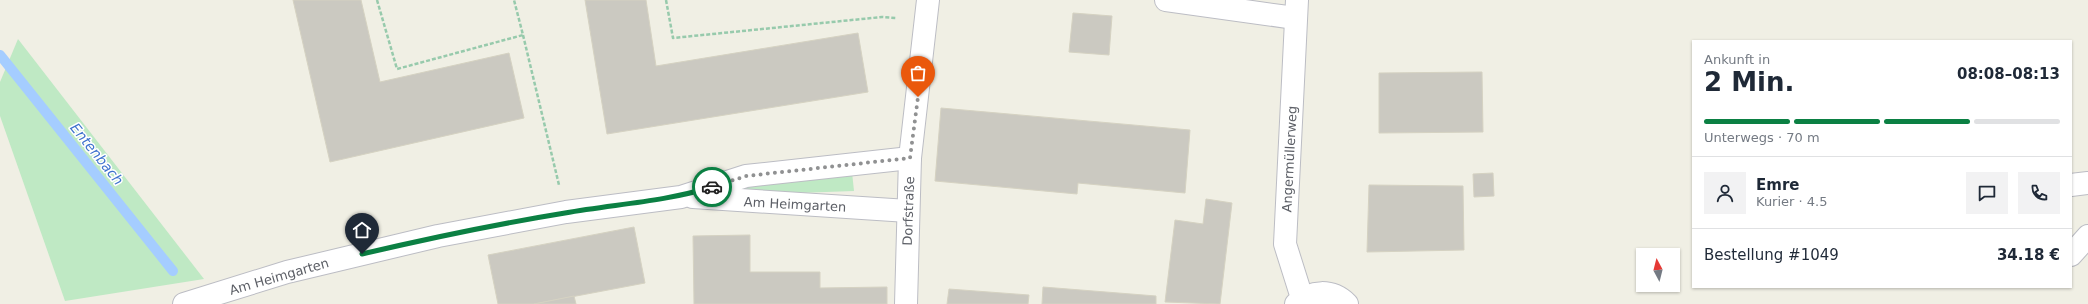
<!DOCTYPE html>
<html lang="de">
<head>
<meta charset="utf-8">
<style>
  :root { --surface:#fff; --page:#f2f2f3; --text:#1f2937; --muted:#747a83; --line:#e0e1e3; --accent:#0b8043 }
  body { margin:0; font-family:"DejaVu Sans",sans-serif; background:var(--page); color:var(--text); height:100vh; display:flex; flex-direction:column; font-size:15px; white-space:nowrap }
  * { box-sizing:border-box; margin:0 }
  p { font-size:13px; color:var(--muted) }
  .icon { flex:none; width:22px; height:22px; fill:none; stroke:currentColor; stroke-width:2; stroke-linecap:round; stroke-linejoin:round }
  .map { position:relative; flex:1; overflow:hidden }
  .details { position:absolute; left:1692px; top:40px; width:380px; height:248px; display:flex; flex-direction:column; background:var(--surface); border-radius:0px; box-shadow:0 1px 3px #0004 }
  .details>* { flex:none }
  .needle { width:26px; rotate:353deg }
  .controls { position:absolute; left:1636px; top:248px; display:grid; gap:8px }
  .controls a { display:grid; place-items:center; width:44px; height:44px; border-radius:0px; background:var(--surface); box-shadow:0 1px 3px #0004; font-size:20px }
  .pin { position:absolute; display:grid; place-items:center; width:34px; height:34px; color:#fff; margin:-41px -17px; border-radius:50% 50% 50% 0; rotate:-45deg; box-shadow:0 0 4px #0007 }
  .pin .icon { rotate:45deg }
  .courier { position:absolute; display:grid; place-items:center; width:40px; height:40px; margin:-20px; border:3px solid #0b8043; border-radius:50%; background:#fff; color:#222; box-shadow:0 1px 5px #0007 }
  .head em { font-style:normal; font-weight:600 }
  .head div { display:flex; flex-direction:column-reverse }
  .head { display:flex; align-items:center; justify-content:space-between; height:68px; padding:0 12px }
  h1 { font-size:26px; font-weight:600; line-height:30px }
  .bar { display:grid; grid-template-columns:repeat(4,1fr); gap:6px 4px; align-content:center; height:48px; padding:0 12px }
  .bar i { height:5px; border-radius:3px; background:var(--line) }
  .bar .on { background:var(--accent) }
  .bar p { grid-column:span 4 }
  .line { display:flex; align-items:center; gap:10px; padding:0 12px; border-top:1px solid var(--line) }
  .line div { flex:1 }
  .round { display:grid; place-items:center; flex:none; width:42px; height:42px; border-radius:0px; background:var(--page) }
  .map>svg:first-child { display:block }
</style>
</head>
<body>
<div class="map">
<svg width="2088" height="304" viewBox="0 0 2088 304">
  <rect width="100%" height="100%" fill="#f0efe4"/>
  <g fill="#bfe9c4">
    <polygon points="18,39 204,279 65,301 0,116 0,82"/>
    <polygon points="852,172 854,191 741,195 739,185"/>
  </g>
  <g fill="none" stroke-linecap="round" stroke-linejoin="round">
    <polyline stroke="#a5cdff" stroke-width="10" points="0,55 173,271"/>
  </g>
  <g fill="#cbc9c1" stroke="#d5d2c2">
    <polygon points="293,0 361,0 380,82 509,53 524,118 330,162"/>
    <polygon points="585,0 646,0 656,66 858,33 868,92 607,134"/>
    <polygon points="1073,13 1112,16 1109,55 1069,52"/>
    <polygon points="1482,72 1483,132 1379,133 1379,73"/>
    <polygon points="941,108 1190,130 1185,193 1078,183 1077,194 935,181"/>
    <polygon points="1493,173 1494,196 1474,197 1473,174"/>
    <polygon points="1369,185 1463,186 1464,250 1367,252"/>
    <polygon points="1206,199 1232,203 1220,304 1165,302 1175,220 1203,224"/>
    <polygon points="634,227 645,283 534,304 498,304 488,255"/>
    <polygon points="750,235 750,272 820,272 820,288 887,287 887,304 694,304 693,236"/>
    <polygon points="1043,287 1156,296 1156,304 1042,304"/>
    <polygon points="949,289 1029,295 1028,304 947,304"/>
    <polygon points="574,296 576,304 534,304"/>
  </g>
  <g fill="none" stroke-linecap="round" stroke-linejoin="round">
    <defs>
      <g id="minor">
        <polyline points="1166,0 1295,18"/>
        <polyline points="1297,0 1285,244 1302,298"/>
        <polyline points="2071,185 2088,183"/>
        <polyline points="693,197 908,211"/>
        <polyline points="2071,255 2088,236"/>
        <polyline points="184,304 287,272 438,236 566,212 681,197 746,176 910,158"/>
        <polyline points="906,304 910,158 928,0"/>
        <path d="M1296,304C1311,290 1332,289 1347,304"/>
      </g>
    </defs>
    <use href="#minor" stroke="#bcbdc4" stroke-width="24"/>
    <g stroke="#97caac" stroke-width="2.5" stroke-dasharray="4 2" stroke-linecap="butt">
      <polyline points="377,0 397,69 523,35 514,0"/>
      <polyline points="666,0 673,38 882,17 896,18"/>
      <polyline points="523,35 559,185"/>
    </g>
    <use href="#minor" stroke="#fff" stroke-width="22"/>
  </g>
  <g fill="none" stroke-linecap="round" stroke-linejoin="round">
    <polyline stroke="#909192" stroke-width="4" stroke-dasharray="0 7.2" points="712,187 746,176 910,158 918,97"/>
    <path stroke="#0b8043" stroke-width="5" d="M362,254C430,238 497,224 565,213C616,204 663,202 712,187"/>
  </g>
  <g text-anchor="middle" stroke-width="3" stroke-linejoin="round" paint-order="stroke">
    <g font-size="13" fill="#5c5f66" stroke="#fff">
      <text transform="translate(1289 159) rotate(-87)" y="5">Angermüllerweg</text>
      <text transform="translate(795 204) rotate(3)" y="5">Am Heimgarten</text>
      <text transform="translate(908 211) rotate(-88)" y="5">Dorfstraße</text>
      <text transform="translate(279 276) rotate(-16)" y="5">Am Heimgarten</text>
    </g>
    <g font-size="14" font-style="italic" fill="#3d72cd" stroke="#fff">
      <text transform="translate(97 154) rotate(51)" y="5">Entenbach</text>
    </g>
  </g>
</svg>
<div class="controls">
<a><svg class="needle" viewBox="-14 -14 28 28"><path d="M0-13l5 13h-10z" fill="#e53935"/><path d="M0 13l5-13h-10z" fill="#747a83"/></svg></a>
</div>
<div class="pin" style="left:918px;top:97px;background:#ea580c"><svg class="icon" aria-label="bag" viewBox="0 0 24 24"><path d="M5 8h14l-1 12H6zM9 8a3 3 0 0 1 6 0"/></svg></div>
<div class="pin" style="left:362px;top:254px;background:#1f2937"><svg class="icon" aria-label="home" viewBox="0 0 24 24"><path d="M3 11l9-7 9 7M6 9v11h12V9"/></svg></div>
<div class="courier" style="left:712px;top:187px"><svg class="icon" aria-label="car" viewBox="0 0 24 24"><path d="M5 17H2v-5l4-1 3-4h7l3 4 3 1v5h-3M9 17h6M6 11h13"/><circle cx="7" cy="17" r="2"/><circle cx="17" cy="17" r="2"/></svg></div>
<section class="details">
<div class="head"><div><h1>2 Min.</h1><p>Ankunft in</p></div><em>08:08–08:13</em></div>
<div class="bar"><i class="on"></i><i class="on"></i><i class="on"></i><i></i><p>Unterwegs · 70 m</p></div>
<div class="line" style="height:72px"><a class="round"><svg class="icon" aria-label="person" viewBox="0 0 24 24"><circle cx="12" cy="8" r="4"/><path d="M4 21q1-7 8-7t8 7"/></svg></a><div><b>Emre</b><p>Kurier · 4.5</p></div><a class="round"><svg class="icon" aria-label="chat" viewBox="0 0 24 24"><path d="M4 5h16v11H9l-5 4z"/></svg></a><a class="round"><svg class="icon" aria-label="phone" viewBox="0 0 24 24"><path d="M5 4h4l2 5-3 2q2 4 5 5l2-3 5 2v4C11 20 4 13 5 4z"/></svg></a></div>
<div class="line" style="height:52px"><div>Bestellung #1049</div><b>34.18 €</b></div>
</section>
</div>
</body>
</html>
